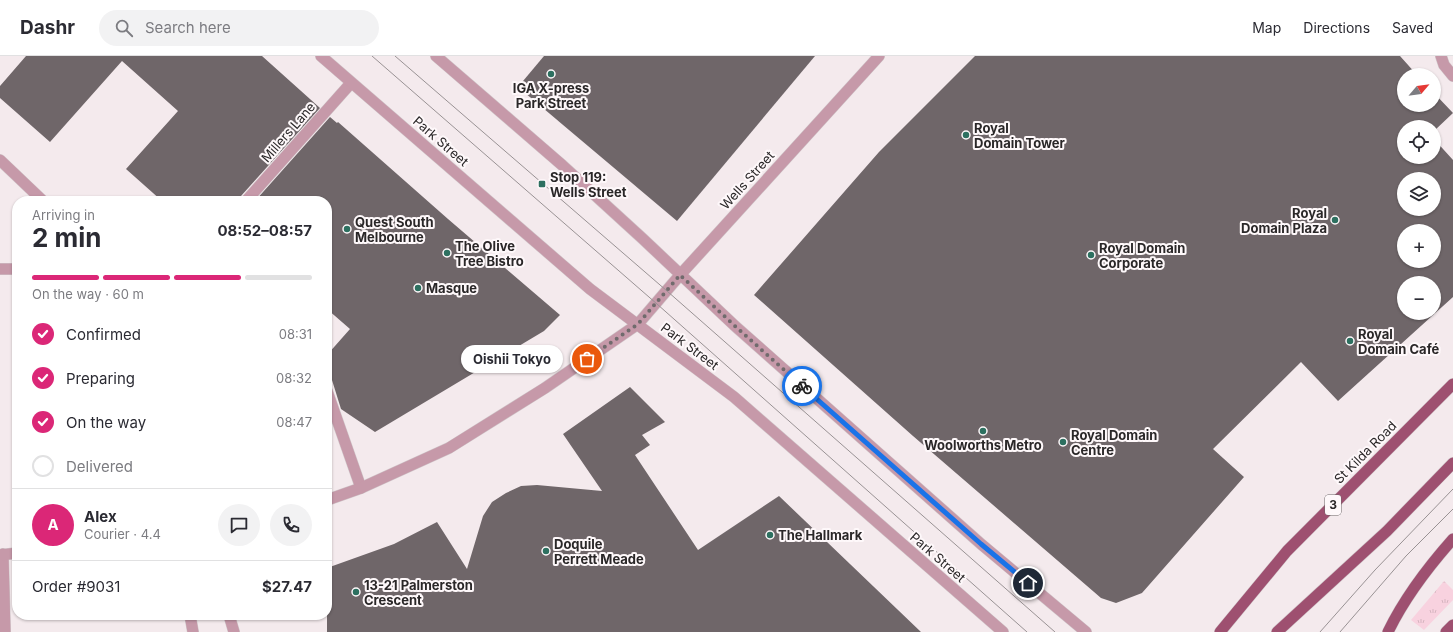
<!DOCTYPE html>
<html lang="en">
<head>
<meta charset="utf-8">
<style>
  :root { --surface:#fff; --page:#f2f2f3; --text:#2b2b33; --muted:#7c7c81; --line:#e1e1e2; --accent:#db2777 }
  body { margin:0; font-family:Inter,sans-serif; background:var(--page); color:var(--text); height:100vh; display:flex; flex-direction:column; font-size:15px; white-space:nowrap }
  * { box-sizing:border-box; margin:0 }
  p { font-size:13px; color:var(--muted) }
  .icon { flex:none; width:22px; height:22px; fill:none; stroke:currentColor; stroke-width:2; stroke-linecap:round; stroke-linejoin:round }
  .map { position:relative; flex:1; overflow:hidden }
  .sheet { position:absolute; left:12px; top:140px; width:320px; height:424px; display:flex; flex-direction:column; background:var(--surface); border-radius:16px; box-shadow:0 1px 3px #0004 }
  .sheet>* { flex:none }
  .needle { width:26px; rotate:61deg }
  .buttons { position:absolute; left:1397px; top:12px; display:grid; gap:8px }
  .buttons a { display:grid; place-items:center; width:44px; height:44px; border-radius:50%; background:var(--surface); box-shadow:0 1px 3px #0004; font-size:20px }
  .pin { position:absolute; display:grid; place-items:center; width:34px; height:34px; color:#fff; margin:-17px; border:2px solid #fff; border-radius:50%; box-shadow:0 1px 4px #0007 }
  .courier { position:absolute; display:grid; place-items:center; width:40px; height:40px; margin:-20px; border:3px solid #1a73e8; border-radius:50%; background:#fff; color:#222; box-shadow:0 1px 5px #0007 }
  .bubble { position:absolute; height:28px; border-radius:14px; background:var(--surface); box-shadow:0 1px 3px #0004; font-size:13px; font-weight:700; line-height:28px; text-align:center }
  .summary em { font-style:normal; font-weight:700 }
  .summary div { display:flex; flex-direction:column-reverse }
  .summary { display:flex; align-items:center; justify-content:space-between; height:68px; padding:0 20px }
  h1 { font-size:26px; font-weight:700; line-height:30px }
  .bar { display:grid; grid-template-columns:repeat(4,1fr); gap:6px 4px; align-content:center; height:48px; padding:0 20px }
  .bar i { height:5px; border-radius:3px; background:var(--line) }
  .bar .on { background:var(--accent) }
  .bar p { grid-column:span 4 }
  .line { display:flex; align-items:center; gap:10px; padding:0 20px; border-top:1px solid var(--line) }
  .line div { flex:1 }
  .round { display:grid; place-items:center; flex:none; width:42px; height:42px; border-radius:21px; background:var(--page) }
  ol { padding:0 20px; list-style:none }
  li { display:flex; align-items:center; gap:12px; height:44px }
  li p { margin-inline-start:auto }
  li .icon { padding:4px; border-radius:50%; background:var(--accent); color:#fff; stroke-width:4 }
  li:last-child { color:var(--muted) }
  li i { width:22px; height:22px; border:2px solid var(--line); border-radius:50% }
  header { display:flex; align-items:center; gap:24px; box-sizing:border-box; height:56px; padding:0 20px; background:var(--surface); border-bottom:1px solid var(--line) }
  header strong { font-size:19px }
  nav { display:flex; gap:22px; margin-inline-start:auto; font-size:14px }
  .search { width:280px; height:36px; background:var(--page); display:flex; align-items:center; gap:10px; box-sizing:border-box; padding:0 14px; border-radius:22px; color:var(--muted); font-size:15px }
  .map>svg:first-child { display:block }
</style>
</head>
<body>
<header>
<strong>Dashr</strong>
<div class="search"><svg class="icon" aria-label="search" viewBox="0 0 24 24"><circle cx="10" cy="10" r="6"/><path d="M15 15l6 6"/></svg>Search here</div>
<nav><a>Map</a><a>Directions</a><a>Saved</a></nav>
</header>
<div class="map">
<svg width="1453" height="576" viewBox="0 0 1453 576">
  <defs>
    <pattern id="grass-tufts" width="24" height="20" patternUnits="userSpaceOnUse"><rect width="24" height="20" fill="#f8d2df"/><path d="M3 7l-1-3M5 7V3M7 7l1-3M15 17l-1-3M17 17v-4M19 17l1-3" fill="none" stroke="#d5b4bf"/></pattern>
  </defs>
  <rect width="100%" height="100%" fill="#f4eaed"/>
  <polygon fill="url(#grass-tufts)" points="1444,525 1453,534 1453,544 1424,574 1411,564"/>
  <g fill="#6f6669" fill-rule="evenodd">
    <polygon points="26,0 262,0 320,52 241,140 239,145 162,145 126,113 178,55 122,5 50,86 0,42 0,30"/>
    <polygon points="544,0 815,0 677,165 518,31"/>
    <path d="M975,0H1400L1417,19H1404V49H1434V37L1453,57L1434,75V71H1404V101H1434V83L1453,104V241L1338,345L1301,306L1213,393L1244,421L1142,537L1116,547L1101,542L913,380L754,239L879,96ZM1404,123H1434V153H1404ZM1404,175H1434V205H1404ZM1404,227H1434V257H1404Z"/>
    <polygon points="330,61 337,67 338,66 448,163 560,259 544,275 375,376 341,353 327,308 327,299 350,273 327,253 327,145 255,145"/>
    <polygon points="630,331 665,366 642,379 650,389 635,399 698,494 779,440 921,576 327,576 327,512 394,488 437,466 467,513 483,460 492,446 506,437 521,430 537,429 602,435 563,378"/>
  </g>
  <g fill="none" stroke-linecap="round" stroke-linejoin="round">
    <defs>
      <g id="service">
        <polyline points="1441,0 1444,9 1453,20"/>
        <polyline points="327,335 361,432"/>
        <polyline points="3,498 5,576"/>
        <polyline points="190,559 193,576"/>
        <polyline points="229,559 234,576"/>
      </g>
      <g id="minor">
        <polyline points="0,104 43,145"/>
        <polyline points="246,145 351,27"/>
        <polyline points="0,213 17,213"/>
        <polyline points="680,219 879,0"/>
        <polyline points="327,444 361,432 449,392 545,332 638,268"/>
        <polyline points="0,499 17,497"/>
      </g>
      <g id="tertiary">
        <polyline points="321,0 590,233 734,341 1003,576"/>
        <polyline points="436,0 562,109 643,183 735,270 981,488 1086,576"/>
        <polyline points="638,268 680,219"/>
      </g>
      <g id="primary">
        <polyline points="1220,576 1287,495 1453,328"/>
        <polyline points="1277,576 1387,475 1453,407"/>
        <path d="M1388,576C1404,543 1429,510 1453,483"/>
        <polyline points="1446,576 1453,569"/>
      </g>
    </defs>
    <use href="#service" stroke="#d0c7ca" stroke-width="12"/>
    <use href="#minor" stroke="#d0c7ca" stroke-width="12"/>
    <use href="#tertiary" stroke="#d0c7ca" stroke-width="12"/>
    <use href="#primary" stroke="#d0c7ca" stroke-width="12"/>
    <use href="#service" stroke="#c699a9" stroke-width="11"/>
    <use href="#minor" stroke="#c699a9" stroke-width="11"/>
    <use href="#tertiary" stroke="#c699a9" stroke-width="11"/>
    <use href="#primary" stroke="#9e5070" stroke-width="11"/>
    <g stroke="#999294" stroke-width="1">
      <polyline points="372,0 657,248 1027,576"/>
      <polyline points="395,0 667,235 1055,576"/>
      <polyline points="1320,576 1375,514 1453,433"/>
      <polyline points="1340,576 1406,500 1453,453"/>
    </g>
  </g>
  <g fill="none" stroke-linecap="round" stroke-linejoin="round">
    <polyline stroke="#716b6d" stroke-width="4" stroke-dasharray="0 7.2" points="587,303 638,268 680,219 735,270 802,330"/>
    <polyline stroke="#1a73e8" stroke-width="5" points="802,330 981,488 1028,527"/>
  </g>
  <g fill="#2d7060" stroke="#fef8fa" stroke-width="1.5">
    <circle cx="551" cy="18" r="4"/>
    <circle cx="966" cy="79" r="4"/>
    <rect x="538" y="124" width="8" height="8" rx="2"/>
    <circle cx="1335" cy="164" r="4"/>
    <circle cx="347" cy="173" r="4"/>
    <circle cx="447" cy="197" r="4"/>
    <circle cx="1091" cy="199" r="4"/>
    <circle cx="418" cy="232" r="4"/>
    <circle cx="1350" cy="285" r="4"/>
    <circle cx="983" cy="375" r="4"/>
    <circle cx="1063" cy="386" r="4"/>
    <circle cx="770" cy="479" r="4"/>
    <circle cx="546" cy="495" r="4"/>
    <circle cx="356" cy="536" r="4"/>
  </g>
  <g text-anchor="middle" stroke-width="4" stroke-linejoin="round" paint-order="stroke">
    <rect fill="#fef8fa" stroke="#6a6667" stroke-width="1" x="1325" y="439" width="16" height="20" rx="3"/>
    <g font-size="12" font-weight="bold" fill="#2a2728">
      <text x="1333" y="453">3</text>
    </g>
    <g font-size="13" font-weight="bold" fill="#2a2728" stroke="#fef8fa" text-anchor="start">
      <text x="551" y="37" text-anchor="middle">IGA X-press<tspan x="551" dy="15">Park Street</tspan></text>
      <text x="974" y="77">Royal<tspan x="974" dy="15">Domain Tower</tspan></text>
      <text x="550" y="126">Stop 119:<tspan x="550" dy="15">Wells Street</tspan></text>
      <text x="1327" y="162" text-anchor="end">Royal<tspan x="1327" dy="15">Domain Plaza</tspan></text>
      <text x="355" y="171">Quest South<tspan x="355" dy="15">Melbourne</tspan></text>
      <text x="455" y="195">The Olive<tspan x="455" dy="15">Tree Bistro</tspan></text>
      <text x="1099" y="197">Royal Domain<tspan x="1099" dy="15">Corporate</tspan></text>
      <text x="426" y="237">Masque</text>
      <text x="1358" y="283">Royal<tspan x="1358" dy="15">Domain Café</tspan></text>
      <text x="1071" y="384">Royal Domain<tspan x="1071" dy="15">Centre</tspan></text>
      <text x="983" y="394" text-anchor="middle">Woolworths Metro</text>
      <text x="778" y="484">The Hallmark</text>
      <text x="554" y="493">Doquile<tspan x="554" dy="15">Perrett Meade</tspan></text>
      <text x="364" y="534">13-21 Palmerston<tspan x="364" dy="15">Crescent</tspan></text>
    </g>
    <g font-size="13" fill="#2a2728" stroke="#fef8fa">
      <text transform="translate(288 76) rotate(-49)" y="5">Millers Lane</text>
      <text transform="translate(441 85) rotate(41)" y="5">Park Street</text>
      <text transform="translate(747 124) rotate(-48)" y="5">Wells Street</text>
      <text transform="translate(690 290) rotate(37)" y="5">Park Street</text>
      <text transform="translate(1365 396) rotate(-45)" y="5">St Kilda Road</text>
      <text transform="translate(938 501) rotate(41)" y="5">Park Street</text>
    </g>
  </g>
</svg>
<div class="buttons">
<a><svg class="needle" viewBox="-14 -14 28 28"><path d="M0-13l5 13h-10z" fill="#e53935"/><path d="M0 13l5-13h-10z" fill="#7c7c81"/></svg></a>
<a><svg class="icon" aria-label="locate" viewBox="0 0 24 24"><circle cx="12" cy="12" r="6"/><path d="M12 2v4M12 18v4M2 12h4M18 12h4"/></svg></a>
<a><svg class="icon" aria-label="layers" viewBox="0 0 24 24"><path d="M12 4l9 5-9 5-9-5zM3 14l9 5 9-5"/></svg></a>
<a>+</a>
<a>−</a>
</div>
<div class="pin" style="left:587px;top:303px;background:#ea580c"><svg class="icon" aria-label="bag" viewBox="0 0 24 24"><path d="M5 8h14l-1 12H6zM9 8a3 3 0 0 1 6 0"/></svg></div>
<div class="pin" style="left:1028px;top:527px;background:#1f2937"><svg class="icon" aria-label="home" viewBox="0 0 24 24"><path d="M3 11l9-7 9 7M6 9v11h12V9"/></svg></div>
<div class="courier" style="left:802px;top:330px"><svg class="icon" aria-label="bike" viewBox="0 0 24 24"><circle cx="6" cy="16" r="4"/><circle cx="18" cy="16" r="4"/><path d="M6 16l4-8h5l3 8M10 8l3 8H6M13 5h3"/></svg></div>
<div class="bubble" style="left:461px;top:289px;width:102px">Oishii Tokyo</div>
<section class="sheet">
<div class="summary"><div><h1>2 min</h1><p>Arriving in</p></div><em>08:52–08:57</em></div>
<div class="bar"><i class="on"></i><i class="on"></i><i class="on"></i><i></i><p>On the way · 60 m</p></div>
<ol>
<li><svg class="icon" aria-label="check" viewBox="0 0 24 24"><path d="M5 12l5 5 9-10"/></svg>Confirmed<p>08:31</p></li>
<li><svg class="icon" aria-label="check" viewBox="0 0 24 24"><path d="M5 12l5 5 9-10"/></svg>Preparing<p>08:32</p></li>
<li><svg class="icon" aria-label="check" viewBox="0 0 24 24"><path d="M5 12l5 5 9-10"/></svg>On the way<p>08:47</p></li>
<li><i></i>Delivered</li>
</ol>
<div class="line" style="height:72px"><b class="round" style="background:var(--accent);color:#fff">A</b><div><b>Alex</b><p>Courier · 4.4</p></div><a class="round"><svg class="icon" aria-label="chat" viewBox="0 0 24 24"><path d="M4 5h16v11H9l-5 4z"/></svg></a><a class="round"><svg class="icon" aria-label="phone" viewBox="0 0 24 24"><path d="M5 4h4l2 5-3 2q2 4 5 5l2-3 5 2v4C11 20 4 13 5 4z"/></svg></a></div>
<div class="line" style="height:52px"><div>Order #9031</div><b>$27.47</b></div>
</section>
</div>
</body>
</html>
